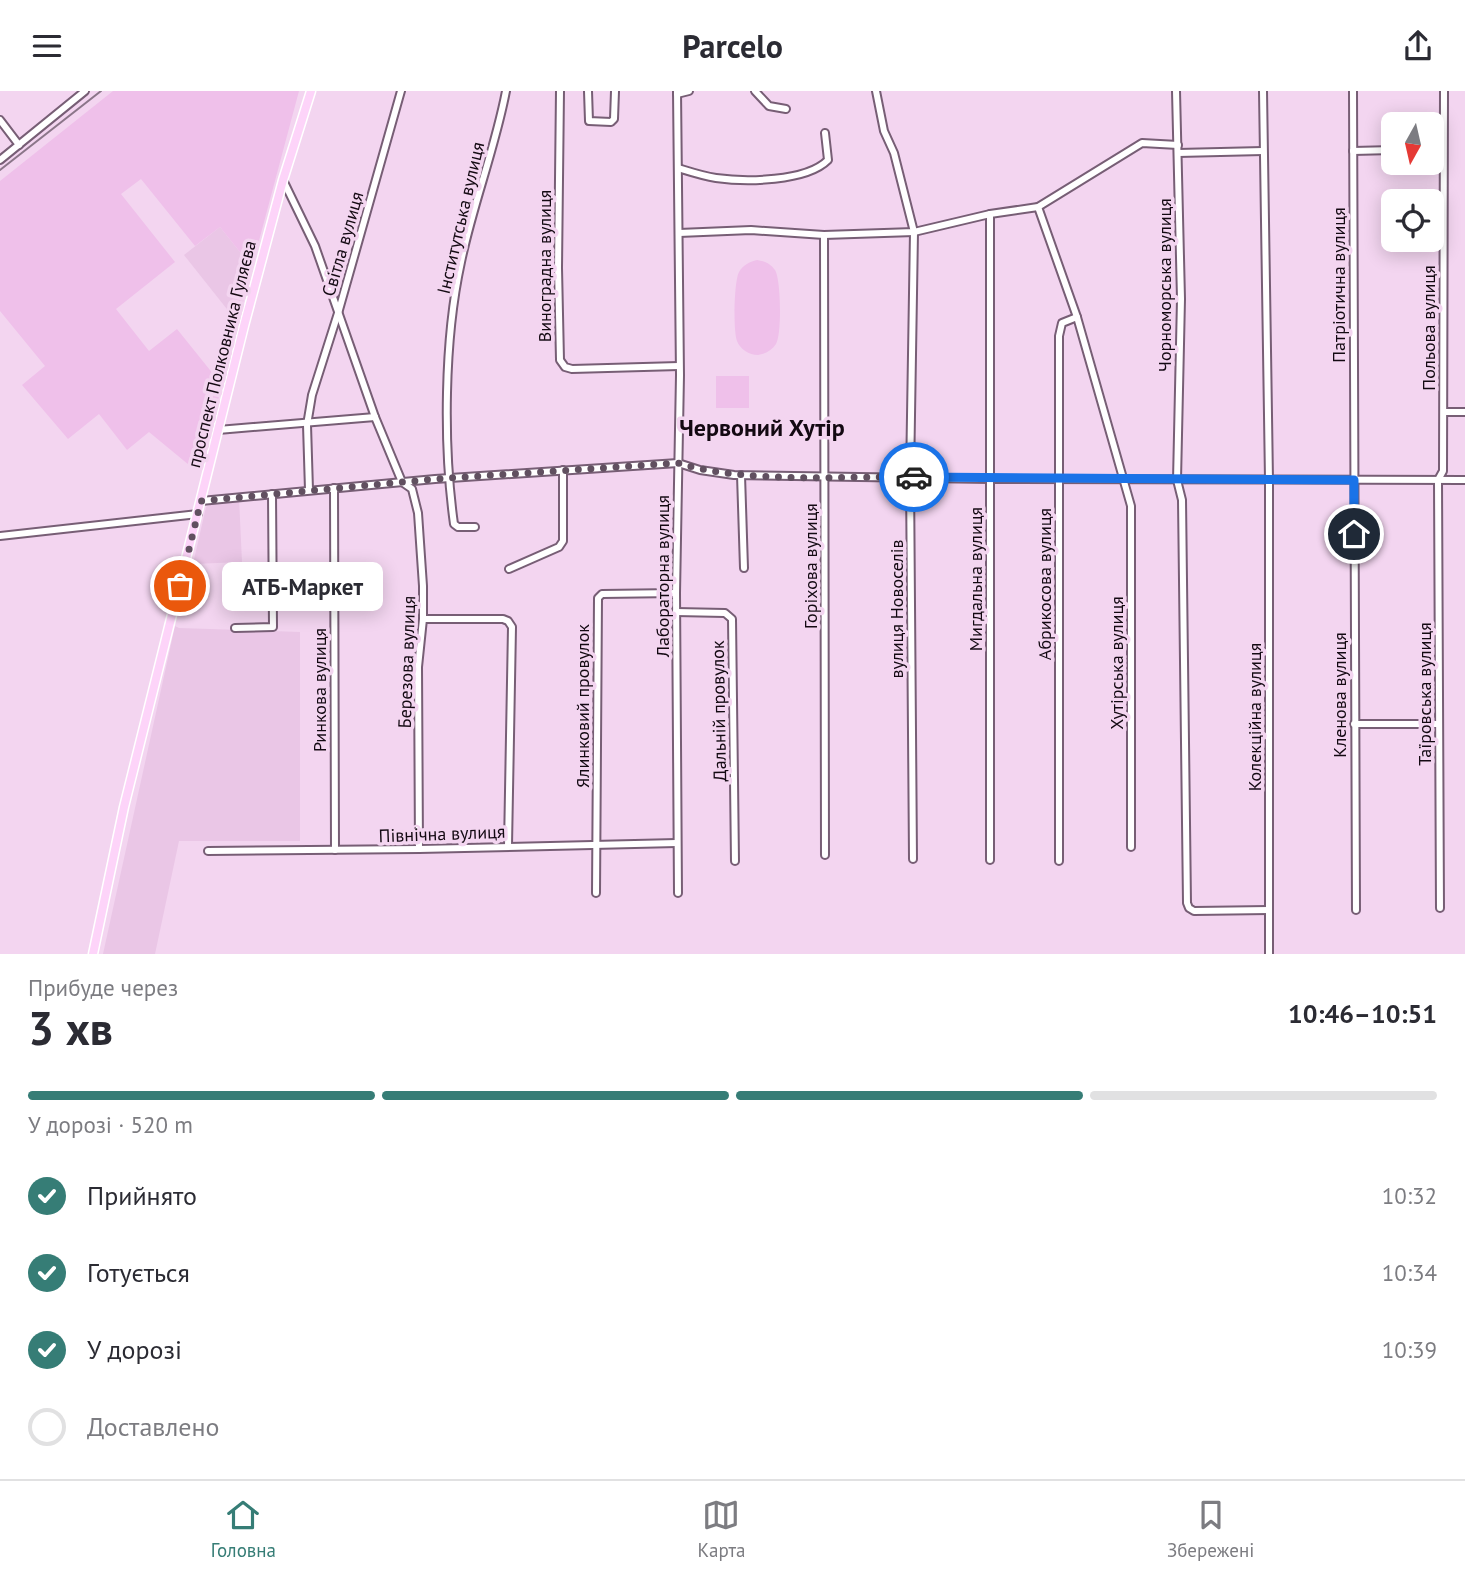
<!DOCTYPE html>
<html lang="uk">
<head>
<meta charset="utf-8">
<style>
  :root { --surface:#fff; --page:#f7f7f7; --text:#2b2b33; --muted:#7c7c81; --line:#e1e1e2; --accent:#367d76 }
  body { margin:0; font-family:"PT Sans",sans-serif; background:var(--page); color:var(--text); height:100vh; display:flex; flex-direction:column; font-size:26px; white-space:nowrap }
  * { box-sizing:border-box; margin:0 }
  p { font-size:23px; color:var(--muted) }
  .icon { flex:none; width:38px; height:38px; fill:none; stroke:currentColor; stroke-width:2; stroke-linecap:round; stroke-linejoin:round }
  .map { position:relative; height:863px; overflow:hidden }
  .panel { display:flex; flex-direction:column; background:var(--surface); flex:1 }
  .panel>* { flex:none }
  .needle { width:46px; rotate:188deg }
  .controls { position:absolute; left:1381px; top:21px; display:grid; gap:14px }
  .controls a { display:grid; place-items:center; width:63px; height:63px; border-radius:10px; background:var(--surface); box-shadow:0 4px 18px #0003; font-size:35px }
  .pin { position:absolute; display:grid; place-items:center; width:60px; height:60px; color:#fff; margin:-30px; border:4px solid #fff; border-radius:50%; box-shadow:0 2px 7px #0007 }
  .courier { position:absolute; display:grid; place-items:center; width:70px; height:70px; margin:-35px; border:5px solid #1a73e8; border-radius:50%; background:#fff; color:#222; box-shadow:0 2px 9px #0007 }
  .bubble { position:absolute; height:49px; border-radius:10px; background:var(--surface); box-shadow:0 4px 18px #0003; font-size:23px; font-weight:700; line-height:49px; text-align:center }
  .headline em { font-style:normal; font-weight:700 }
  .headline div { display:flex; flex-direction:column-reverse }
  .headline { display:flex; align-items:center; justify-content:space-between; height:119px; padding:0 28px }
  h1 { font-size:46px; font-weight:700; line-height:52px }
  .bar { display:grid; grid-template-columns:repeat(4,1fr); gap:10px 7px; align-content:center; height:84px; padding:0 28px }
  .bar i { height:9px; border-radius:5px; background:var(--line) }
  .bar .current { background:var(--accent) }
  .bar p { grid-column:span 4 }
  ol { padding:0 28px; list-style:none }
  li { display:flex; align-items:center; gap:21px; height:77px }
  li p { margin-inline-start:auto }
  li .icon { padding:7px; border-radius:50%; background:var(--accent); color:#fff; stroke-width:4 }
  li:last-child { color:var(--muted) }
  li i { width:38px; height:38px; border:4px solid var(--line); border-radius:50% }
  header { display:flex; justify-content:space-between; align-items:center; height:91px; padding:0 28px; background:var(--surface); font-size:32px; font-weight:700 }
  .menu { display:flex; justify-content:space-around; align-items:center; height:98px; border-top:2px solid var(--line); background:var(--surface); font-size:19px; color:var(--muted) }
  .menu a { display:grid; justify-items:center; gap:4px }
  .menu .current { color:var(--accent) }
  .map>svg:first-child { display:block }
</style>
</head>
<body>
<header><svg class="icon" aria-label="menu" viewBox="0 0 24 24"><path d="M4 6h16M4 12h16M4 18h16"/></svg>Parcelo<svg class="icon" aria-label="share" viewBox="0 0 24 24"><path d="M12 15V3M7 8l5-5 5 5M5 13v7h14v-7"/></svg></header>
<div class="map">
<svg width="1465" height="863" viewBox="0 0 1465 863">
  <rect width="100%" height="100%" fill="#f3d5f0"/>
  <g fill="#eac6e6">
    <polygon points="220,136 252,176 238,232 184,164"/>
    <polygon points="239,407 242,471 193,473 206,416 214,412"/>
    <polygon points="175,535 179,537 300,541 300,750 179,750 155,863 103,863"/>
  </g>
  <g fill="#efc0ea">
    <polygon points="113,0 299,0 252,176 220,136 195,155 141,88 121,103 175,171 116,218 149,260 177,238 222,294 200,376 189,374 149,341 127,359 99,323 68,348 22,294 45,275 0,220 0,90"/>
    <path d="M757,169C764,170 770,172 775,179C781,188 782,243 776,253C772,259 766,263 758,264C749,264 740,258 737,250C733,240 734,190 739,181C743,174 749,171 757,169Z"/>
    <rect x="716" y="285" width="33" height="32"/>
  </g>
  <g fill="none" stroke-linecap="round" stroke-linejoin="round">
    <defs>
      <g id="minor">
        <polyline points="560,0 558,177 560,269 565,276 572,278 679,275"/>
        <polyline points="588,0 589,30 611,31 614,28 615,0"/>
        <polyline points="677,0 680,284 676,502 678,802"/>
        <polyline points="755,0 769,15 786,18"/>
        <polyline points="876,0 884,40 894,62 914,141 910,386 913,768"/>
        <polyline points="1176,0 1181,208 1177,389 1182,409 1187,812 1189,817 1194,820 1269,819"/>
        <polyline points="1263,0 1269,389 1269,863"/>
        <polyline points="1353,0 1356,819"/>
        <polyline points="677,3 689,0"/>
        <polyline points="0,29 19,54"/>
        <polyline points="1432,59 1443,58"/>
        <polyline points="1353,60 1393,59"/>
        <polyline points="1178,62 1263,60"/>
        <polyline points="0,69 85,0"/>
        <path d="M678,77C691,81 703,85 716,87C745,91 806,91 828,69L825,42"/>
        <polyline points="283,89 315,155 375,326 402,391 412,398 418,422 423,495 423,528 418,576 419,758"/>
        <polyline points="1038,116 1077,226 1131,415 1131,756"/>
        <polyline points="990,123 990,769"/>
        <polyline points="679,142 751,139 824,144 914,141 990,123 1038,116 1142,52 1178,54"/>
        <polyline points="824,144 825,764"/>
        <polyline points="1444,321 1465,321"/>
        <polyline points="218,339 375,326"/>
        <polyline points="741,384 744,477"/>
        <polyline points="334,397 335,759"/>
        <polyline points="309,399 307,334 312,304 339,219 401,0"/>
        <polyline points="201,410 435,388 678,372 700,379 734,384 989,388 1465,389"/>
        <path d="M475,436H458L454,433C443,354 444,249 461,171C473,113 495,58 506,0"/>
        <polyline points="0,445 198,423"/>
        <polyline points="509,478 559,456 563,450 563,379"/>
        <polyline points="676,521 725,522 732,528 735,770"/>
        <polyline points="423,528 503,528 508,530 512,536 508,755"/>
        <polyline points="235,537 273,536 272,403"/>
        <polyline points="1354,633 1439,633"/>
        <polyline points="208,760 419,758 677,752"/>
        <polyline points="1059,770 1059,245 1062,232 1077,226"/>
        <polyline points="596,802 598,507 602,503 676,502"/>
        <polyline points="1440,817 1438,389 1443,380 1444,0"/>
      </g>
      <polyline id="major" points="93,863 124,716 244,235 283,89 311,0"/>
    </defs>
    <use href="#minor" stroke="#775e75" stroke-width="10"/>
    <use href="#major" stroke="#fff" stroke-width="11"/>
    <use href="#minor" stroke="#fff" stroke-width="6"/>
    <use href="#major" stroke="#fdd4f9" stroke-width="8"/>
    <polyline stroke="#8b7689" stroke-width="2" points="0,79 101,0"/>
  </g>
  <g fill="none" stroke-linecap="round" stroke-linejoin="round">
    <path stroke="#615060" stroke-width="7" stroke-dasharray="0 12.6" d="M180,495L201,410L435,388L678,372C749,393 839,385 914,386"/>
    <polyline stroke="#1a73e8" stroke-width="9" points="914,386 1354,389 1354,443"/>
  </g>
  <g text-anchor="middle" stroke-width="7" stroke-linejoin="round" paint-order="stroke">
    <g font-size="18" fill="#130912" stroke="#f3d5f0">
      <text transform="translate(461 127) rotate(-77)" y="6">Інститутська вулиця</text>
      <text transform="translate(343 153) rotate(-74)" y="6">Світла вулиця</text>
      <text transform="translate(545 175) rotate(-90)" y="6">Виноградна вулиця</text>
      <text transform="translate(1165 194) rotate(-90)" y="6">Чорноморська вулиця</text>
      <text transform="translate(1339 194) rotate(-90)" y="6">Патріотична вулиця</text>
      <text transform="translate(1429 237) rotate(-90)" y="6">Польова вулиця</text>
      <text transform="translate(222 263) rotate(-76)" y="6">проспект Полковника Гуляєва</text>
      <text transform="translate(811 475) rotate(-90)" y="6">Горіхова вулиця</text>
      <text transform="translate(663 485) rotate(-90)" y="6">Лабораторна вулиця</text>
      <text transform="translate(976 488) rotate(-90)" y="6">Мигдальна вулиця</text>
      <text transform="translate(1045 493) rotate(-90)" y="6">Абрикосова вулиця</text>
      <text transform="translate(897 518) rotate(-90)" y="6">вулиця Новоселів</text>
      <text transform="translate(407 571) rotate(-88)" y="6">Березова вулиця</text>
      <text transform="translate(1117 572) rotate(-90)" y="6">Хутірська вулиця</text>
      <text transform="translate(320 599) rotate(-90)" y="6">Ринкова вулиця</text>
      <text transform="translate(1425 603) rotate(-90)" y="6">Таїровська вулиця</text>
      <text transform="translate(1340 604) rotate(-90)" y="6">Кленова вулиця</text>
      <text transform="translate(583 615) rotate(-90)" y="6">Ялинковий провулок</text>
      <text transform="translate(719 620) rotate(-91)" y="6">Дальній провулок</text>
      <text transform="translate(1255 626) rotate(-90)" y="6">Колекційна вулиця</text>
      <text transform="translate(442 743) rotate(-2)" y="6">Північна вулиця</text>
    </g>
    <g font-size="24" font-weight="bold" fill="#130912" stroke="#f3d5f0">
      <text x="762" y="345">Червоний Хутір</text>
    </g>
  </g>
</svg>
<div class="controls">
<a><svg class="needle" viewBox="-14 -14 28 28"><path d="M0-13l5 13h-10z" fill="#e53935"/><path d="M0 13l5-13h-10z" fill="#7c7c81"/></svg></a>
<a><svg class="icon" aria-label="locate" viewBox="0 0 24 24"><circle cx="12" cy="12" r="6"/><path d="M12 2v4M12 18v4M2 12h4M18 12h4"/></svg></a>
</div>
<div class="pin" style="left:180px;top:495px;background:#ea580c"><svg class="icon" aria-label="bag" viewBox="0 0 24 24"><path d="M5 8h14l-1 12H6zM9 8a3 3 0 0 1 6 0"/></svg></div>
<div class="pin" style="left:1354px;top:443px;background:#1f2937"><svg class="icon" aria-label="home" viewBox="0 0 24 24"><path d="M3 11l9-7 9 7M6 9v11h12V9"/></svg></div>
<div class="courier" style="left:914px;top:386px"><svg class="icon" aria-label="car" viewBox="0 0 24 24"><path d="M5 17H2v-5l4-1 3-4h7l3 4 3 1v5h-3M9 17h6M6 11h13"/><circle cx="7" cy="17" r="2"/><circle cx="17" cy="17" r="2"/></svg></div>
<div class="bubble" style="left:222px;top:471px;width:161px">АТБ-Маркет</div>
</div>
<section class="panel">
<div class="headline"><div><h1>3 хв</h1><p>Прибуде через</p></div><em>10:46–10:51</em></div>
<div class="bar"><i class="current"></i><i class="current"></i><i class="current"></i><i></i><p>У дорозі · 520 m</p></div>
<ol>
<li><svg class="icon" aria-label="check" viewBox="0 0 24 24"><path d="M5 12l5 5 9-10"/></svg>Прийнято<p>10:32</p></li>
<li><svg class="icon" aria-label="check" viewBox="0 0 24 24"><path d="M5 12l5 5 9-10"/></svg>Готується<p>10:34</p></li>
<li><svg class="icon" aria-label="check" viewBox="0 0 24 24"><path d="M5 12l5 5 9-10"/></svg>У дорозі<p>10:39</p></li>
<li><i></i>Доставлено</li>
</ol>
</section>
<nav class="menu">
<a class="current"><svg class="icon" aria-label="home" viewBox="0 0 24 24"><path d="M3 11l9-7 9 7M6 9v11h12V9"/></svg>Головна</a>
<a><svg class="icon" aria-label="map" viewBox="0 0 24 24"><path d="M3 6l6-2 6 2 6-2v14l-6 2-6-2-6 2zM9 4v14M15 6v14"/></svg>Карта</a>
<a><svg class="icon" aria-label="saved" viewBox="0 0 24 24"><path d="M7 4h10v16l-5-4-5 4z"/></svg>Збережені</a>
</nav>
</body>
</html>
